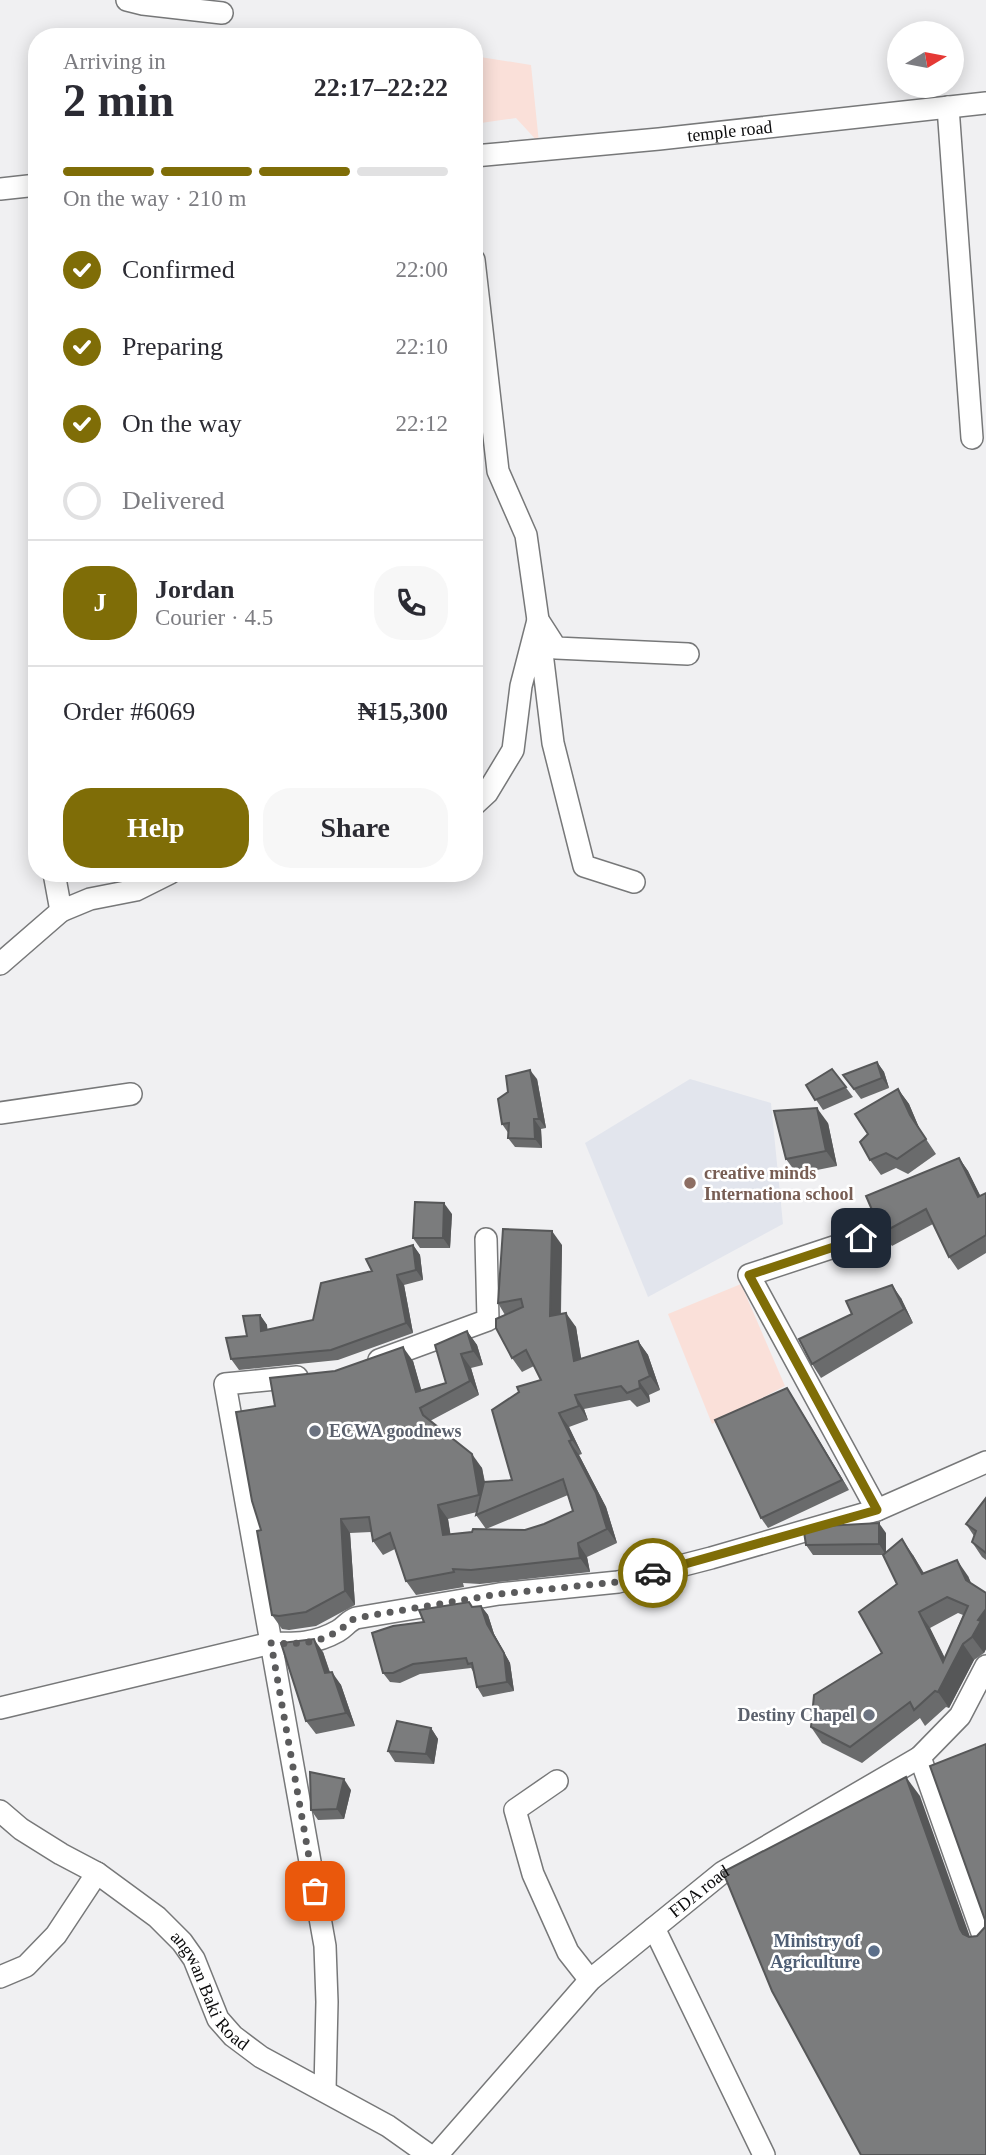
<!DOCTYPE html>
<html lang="en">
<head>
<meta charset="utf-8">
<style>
  :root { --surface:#fff; --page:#f7f7f7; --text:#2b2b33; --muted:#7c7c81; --line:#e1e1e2; --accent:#7f6d07 }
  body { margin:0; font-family:Georgia,serif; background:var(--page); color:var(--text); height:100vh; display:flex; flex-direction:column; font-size:26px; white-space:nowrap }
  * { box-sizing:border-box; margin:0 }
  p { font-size:23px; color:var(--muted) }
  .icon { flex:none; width:38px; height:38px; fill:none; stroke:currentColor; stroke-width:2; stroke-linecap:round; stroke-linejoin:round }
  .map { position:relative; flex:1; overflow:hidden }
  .drawer { position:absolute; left:28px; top:28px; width:455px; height:854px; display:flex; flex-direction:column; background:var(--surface); border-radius:28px; box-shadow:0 4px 18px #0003 }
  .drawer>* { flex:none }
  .needle { width:46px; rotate:80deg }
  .fabs { position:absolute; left:887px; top:21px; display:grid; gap:14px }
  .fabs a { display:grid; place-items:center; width:77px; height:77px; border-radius:50%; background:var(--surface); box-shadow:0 4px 18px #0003; font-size:35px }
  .pin { position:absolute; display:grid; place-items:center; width:60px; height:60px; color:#fff; margin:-30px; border-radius:14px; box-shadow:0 4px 10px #0006 }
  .courier { position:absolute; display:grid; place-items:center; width:70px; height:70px; margin:-35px; border:5px solid #7f6d07; border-radius:50%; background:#fff; color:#222; box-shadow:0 2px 9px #0007 }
  .headline em { font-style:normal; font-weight:700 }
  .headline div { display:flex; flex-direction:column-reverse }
  .headline { display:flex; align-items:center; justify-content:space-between; height:119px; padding:0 35px }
  h1 { font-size:46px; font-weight:700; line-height:52px }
  .bar { display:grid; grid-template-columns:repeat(4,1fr); gap:10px 7px; align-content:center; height:84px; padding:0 35px }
  .bar i { height:9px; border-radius:5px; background:var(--line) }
  .bar .selected { background:var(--accent) }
  .bar p { grid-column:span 4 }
  .line { display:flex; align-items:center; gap:18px; padding:0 35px; border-top:2px solid var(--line) }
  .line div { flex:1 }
  .round { display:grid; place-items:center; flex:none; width:74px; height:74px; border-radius:28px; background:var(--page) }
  ol { padding:0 35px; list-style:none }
  li { display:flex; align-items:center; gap:21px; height:77px }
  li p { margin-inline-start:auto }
  li .icon { padding:7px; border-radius:50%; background:var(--accent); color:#fff; stroke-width:4 }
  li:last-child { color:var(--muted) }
  li i { width:38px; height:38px; border:4px solid var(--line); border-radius:50% }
  .primary-button { display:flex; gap:14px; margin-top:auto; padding:14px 35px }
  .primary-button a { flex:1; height:80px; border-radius:28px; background:var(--accent); color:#fff; font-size:28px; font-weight:700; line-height:80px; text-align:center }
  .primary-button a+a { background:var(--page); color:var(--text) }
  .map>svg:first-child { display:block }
</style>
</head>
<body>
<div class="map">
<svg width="986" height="2155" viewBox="0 0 986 2155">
  <rect width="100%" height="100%" fill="#f0f0f2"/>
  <polygon fill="#e2e5ed" points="690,1079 771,1103 783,1224 648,1297 585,1143"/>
  <g fill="#fae0d9">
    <polygon points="474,56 531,65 539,143 516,118 474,124"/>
    <polygon points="741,1284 785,1386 712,1424 668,1314"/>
  </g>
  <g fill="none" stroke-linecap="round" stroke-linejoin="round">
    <defs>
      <g id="minor">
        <polyline points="127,0 143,4 222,13"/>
        <polyline points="948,107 972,438"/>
        <path id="s1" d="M474,156L659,139L986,103"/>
        <polyline points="0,189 37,185"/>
        <polyline points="474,260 498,471 526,535 538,620 556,648 688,654"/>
        <polyline points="474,805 487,793 513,750 521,686 538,620 553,743 584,866 634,882"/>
        <polyline points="61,911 90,899 136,890 170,873"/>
        <polyline points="0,964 61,911 54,873"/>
        <polyline points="0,1113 131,1094"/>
        <polyline points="861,1238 749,1275 877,1510 986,1462"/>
        <polyline points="379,1360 488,1320 486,1239"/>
        <polyline points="297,1377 225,1384 325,1946 327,2002 325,2090"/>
        <path d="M0,1708L271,1643C296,1644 315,1644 338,1631C345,1627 348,1621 356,1618L499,1594L618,1582L711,1558L877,1510"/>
        <polyline points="920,1757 986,1944"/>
        <polyline points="557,1781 515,1810 533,1874 568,1952 590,1980"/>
        <path id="s2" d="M0,1811L21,1829L61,1854L97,1873L157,1917L182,1942L194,1959L218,2019L233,2036L261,2057L388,2126L429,2155"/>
        <polyline points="654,1928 764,2155"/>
        <polyline points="0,1977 26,1966 56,1935 97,1873"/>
        <path id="s3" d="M437,2155L590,1980L723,1872L920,1757L960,1716L986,1666"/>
      </g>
    </defs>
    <use href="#minor" stroke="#777879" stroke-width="24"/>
    <use href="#minor" stroke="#fff" stroke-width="21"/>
  </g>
  <g fill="#6a6b6c" fill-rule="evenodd">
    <polygon points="877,1062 884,1072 889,1088 861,1099 843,1075"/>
    <polygon points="832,1069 853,1097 823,1110 806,1085"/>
    <polygon points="537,1079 546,1128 541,1129 542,1148 515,1147 508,1138 509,1134 502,1124"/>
    <polygon points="898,1089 909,1104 920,1130 936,1154 908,1174 896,1168 881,1175 870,1160 868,1134"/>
    <polygon points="828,1123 837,1166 797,1174 786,1159"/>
    <polygon points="959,1158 968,1171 980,1196 986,1193 986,1253 958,1270 949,1257 933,1224 892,1246 882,1233"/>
    <polygon points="452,1214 450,1248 420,1248 413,1238"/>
    <polygon points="413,1245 420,1255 423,1280 404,1285 413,1333 338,1360 239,1370 231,1359 247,1336 260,1315 267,1325 267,1330 313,1320 372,1271"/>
    <path d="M562,1245L561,1314L576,1327L581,1359L638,1341L648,1355L660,1390L649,1395L650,1402L637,1407L630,1400L584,1409L588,1420L569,1427L582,1454L579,1455L606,1507L617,1543L587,1557L590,1572L480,1584L463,1583L464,1587L416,1595L406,1581L395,1549L383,1555L373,1541L371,1532L350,1533L355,1605L316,1626L289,1630L282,1629L272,1615L261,1530L275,1406L335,1371L413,1361L421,1390L446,1383L467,1331L477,1345L483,1365L471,1368L479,1395L430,1421L482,1468L485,1482L512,1480L541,1380L534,1366L522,1372L512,1358L505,1315L498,1303ZM568,1495L573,1511L544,1524L525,1530L450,1534L448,1519L477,1512L476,1515L486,1529Z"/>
    <polygon points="901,1298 913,1323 821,1378 812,1364"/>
    <polygon points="787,1388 849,1490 768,1528 761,1518"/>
    <polygon points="986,1498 986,1560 982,1557 972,1542 974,1536 966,1524"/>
    <path d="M886,1533V1552L913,1555L924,1573L968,1576L971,1584L986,1593V1649L984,1653L974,1660L949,1708L946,1707L925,1726L920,1718L862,1763L822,1743L811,1727L882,1653L897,1584L883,1555H813L806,1545ZM958,1613L963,1615L945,1658L930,1628Z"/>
    <polygon points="469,1602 473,1607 481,1606 488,1615 494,1634 510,1663 514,1691 483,1697 477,1687 474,1673 471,1668 420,1674 400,1683 390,1682 383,1673 424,1622"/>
    <polygon points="323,1652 330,1672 341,1685 355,1726 316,1734 306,1721"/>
    <polygon points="431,1728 438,1739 434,1764 395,1762 388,1751"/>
    <polygon points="351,1790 344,1819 318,1820 311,1810"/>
  </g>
  <g fill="#565758">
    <polygon points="877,1062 884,1072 889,1088 882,1078"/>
    <polygon points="530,1070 537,1079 546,1128 539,1119"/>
    <polygon points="898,1089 909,1104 920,1130 936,1154 910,1115"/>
    <polygon points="817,1108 828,1123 837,1166 826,1151"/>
    <polygon points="534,1119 541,1129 542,1148 535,1139"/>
    <polygon points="959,1158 968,1171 986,1207 978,1197"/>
    <polygon points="444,1203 452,1214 450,1248 443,1238"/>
    <polygon points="552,1231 562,1245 560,1330 550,1316"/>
    <polygon points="413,1245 420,1255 423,1280 416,1270"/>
    <polygon points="397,1275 404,1285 413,1333 406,1323"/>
    <polygon points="892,1285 901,1298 913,1323 904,1309"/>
    <polygon points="566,1313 576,1327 584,1375 574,1361"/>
    <polygon points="260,1315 267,1325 269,1341 261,1331"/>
    <polygon points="467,1331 477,1345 483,1365 473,1351"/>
    <polygon points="638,1341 648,1355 660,1390 650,1376"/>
    <polygon points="403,1347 413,1361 426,1406 416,1392"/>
    <polygon points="461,1354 471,1368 479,1395 470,1381"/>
    <polygon points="639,1381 649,1395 650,1402 640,1388"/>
    <polygon points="787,1388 794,1399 849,1490 842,1480"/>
    <polygon points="575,1395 584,1409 588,1420 579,1406"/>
    <polygon points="559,1413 569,1427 582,1454 572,1440"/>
    <polygon points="569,1441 579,1455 606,1507 617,1543 607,1529"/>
    <polygon points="472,1454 482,1468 489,1509 479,1495"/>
    <polygon points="438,1505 448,1519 453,1549 443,1535"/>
    <polygon points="341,1519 350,1533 355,1605 345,1591"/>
    <polygon points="879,1523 886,1533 886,1555 879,1544"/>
    <polygon points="902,1539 913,1555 933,1590 922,1574"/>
    <polygon points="578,1543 587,1557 590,1572 580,1558"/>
    <polygon points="957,1560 968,1576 977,1596 966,1580"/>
    <polygon points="481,1606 488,1615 494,1634 510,1663 514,1691 507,1682"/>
    <polygon points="986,1609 986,1649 984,1653 972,1637 978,1620"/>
    <polygon points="919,1612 930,1628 950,1669 963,1644 974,1660 949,1708 938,1692 943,1662"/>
    <polygon points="314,1639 323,1652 334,1686 325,1673"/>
    <polygon points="332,1672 341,1685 355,1726 346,1713"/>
    <polygon points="431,1728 438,1739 434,1764 426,1754"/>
    <polygon points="906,1777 920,1796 974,1948 960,1929"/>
    <polygon points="344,1779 351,1790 344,1819 337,1809"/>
  </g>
  <g fill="#7b7c7d" stroke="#565758" stroke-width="2" fill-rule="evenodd">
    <polygon points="877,1062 882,1078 854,1089 843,1075"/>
    <polygon points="832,1069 846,1087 815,1100 806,1085"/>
    <polygon points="530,1070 539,1119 534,1119 535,1139 508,1138 509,1123 502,1124 498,1099 508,1092 506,1076"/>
    <polygon points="898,1089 910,1115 926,1139 897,1159 886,1153 870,1160 860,1142 868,1134 855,1114"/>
    <polygon points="817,1108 826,1151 786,1159 774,1111"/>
    <polygon points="959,1158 978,1197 986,1193 986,1235 949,1257 926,1209 882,1233 866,1196"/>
    <polygon points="415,1202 444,1203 443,1238 413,1238"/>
    <polygon points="503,1229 552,1231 550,1316 566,1313 574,1361 638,1341 650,1376 639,1381 640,1388 627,1393 621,1386 575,1395 579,1406 559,1413 572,1440 569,1441 596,1493 607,1529 578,1543 580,1558 471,1570 453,1569 454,1572 406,1581 390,1533 373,1541 369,1517 341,1519 345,1591 306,1612 279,1616 272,1615 257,1531 261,1530 252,1501 236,1412 275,1406 270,1378 335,1371 403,1347 416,1392 446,1383 435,1345 467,1331 473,1351 461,1354 470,1381 420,1408 423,1415 472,1454 479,1495 438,1505 443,1535 472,1532 473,1529 525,1530 544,1524 573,1511 563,1479 476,1515 484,1482 512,1480 492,1410 519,1392 517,1387 541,1380 526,1350 512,1358 496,1328 496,1319 523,1307 521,1299 498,1303"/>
    <polygon points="413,1245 416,1270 397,1275 406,1323 331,1350 231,1359 226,1338 247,1336 243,1316 260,1315 261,1331 313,1320 321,1283 372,1271 366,1259"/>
    <polygon points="892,1285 904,1309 812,1364 799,1339 852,1314 846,1301"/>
    <polygon points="787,1388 842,1480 761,1518 715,1420"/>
    <polygon points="986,1498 986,1553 972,1542 976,1531 966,1524"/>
    <polygon points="879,1523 879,1544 806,1545 804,1532 825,1526"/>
    <path d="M902,1539L922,1574L957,1560L966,1580L986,1593V1609L978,1620L981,1621L972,1637L963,1644L938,1692L935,1691L914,1710L910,1702L850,1747L811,1727L814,1695L882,1653L859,1612L897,1584L883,1555ZM947,1597L968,1606L943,1662L919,1612Z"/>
    <polygon points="469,1602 472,1607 481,1606 487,1624 504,1653 507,1682 477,1687 472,1663 468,1664 466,1658 413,1664 393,1673 383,1673 372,1633 393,1626 424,1622 419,1610"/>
    <polygon points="314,1639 325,1673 332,1672 346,1713 306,1721 281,1643"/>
    <polygon points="397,1721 431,1728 426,1754 388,1751"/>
    <polygon points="986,1744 986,2155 861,2155 772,1991 723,1872 906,1777 960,1929 963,1934 969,1937 977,1936 985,1927 985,1920 930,1766"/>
    <polygon points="310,1772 344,1779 337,1809 311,1810"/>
  </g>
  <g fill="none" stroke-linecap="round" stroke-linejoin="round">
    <path stroke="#5b5b5c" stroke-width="7" stroke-dasharray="0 12.6" d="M315,1891L271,1643C296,1644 315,1645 338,1631C345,1627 348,1621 356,1618L499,1594L618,1582L653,1573"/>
    <polyline stroke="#7f6d07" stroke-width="9" points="653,1573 877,1510 749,1275 861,1238"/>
  </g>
  <circle fill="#8d6e63" stroke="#fff" stroke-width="2.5" cx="690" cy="1183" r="7"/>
  <g fill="#6b7280" stroke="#fff" stroke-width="2.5">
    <circle cx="315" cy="1431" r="7"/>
    <circle cx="869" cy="1715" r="7"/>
  </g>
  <circle fill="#5c6f8a" stroke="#fff" stroke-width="2.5" cx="874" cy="1951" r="7"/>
  <g text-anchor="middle" stroke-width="5" stroke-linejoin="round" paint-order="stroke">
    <g font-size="18" fill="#0b0b0c" stroke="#fff">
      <text dy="6" stroke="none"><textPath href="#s1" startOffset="257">temple road</textPath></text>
      <text dy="6" stroke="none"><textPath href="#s3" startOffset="373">FDA road</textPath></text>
      <text dy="6" stroke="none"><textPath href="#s2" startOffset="282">angwan Baki Road</textPath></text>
    </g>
    <g font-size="18" font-weight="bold" fill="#785e54" stroke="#fff" text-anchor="start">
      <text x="704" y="1179">creative minds<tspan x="704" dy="21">Internationa school</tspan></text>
    </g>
    <g font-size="18" font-weight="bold" fill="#5b616d" stroke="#fff" text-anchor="start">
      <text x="329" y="1437">ECWA goodnews</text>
      <text x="855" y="1721" text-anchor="end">Destiny Chapel</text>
    </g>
    <g font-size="18" font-weight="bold" fill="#4e5e75" stroke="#fff" text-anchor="end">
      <text x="860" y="1947">Ministry of<tspan x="860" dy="21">Agriculture</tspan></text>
    </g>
  </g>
</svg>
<div class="fabs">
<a><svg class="needle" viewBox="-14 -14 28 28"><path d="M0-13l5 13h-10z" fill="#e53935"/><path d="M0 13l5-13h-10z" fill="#7c7c81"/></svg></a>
</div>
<div class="pin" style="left:315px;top:1891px;background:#ea580c"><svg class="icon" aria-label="bag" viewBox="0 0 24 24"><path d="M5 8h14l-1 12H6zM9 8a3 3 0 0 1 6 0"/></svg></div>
<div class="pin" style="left:861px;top:1238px;background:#1f2937"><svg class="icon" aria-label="home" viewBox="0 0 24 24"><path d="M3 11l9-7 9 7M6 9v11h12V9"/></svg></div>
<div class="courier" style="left:653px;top:1573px"><svg class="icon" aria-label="car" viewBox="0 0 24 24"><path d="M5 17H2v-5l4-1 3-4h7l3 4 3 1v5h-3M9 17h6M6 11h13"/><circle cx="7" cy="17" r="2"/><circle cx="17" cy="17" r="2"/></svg></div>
<section class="drawer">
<div class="headline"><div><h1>2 min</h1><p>Arriving in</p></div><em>22:17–22:22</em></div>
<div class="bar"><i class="selected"></i><i class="selected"></i><i class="selected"></i><i></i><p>On the way · 210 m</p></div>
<ol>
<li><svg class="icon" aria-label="check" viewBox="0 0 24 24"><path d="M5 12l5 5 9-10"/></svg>Confirmed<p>22:00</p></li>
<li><svg class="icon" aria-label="check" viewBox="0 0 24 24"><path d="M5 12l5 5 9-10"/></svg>Preparing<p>22:10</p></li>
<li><svg class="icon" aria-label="check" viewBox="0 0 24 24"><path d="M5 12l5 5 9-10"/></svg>On the way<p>22:12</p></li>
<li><i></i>Delivered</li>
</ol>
<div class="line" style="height:126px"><b class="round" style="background:var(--accent);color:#fff">J</b><div><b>Jordan</b><p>Courier · 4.5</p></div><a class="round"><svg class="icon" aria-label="phone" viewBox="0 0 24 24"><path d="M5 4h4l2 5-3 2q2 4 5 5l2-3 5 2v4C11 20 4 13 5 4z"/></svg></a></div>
<div class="line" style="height:91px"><div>Order #6069</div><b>₦15,300</b></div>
<div class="primary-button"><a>Help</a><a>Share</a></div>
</section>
</div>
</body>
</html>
